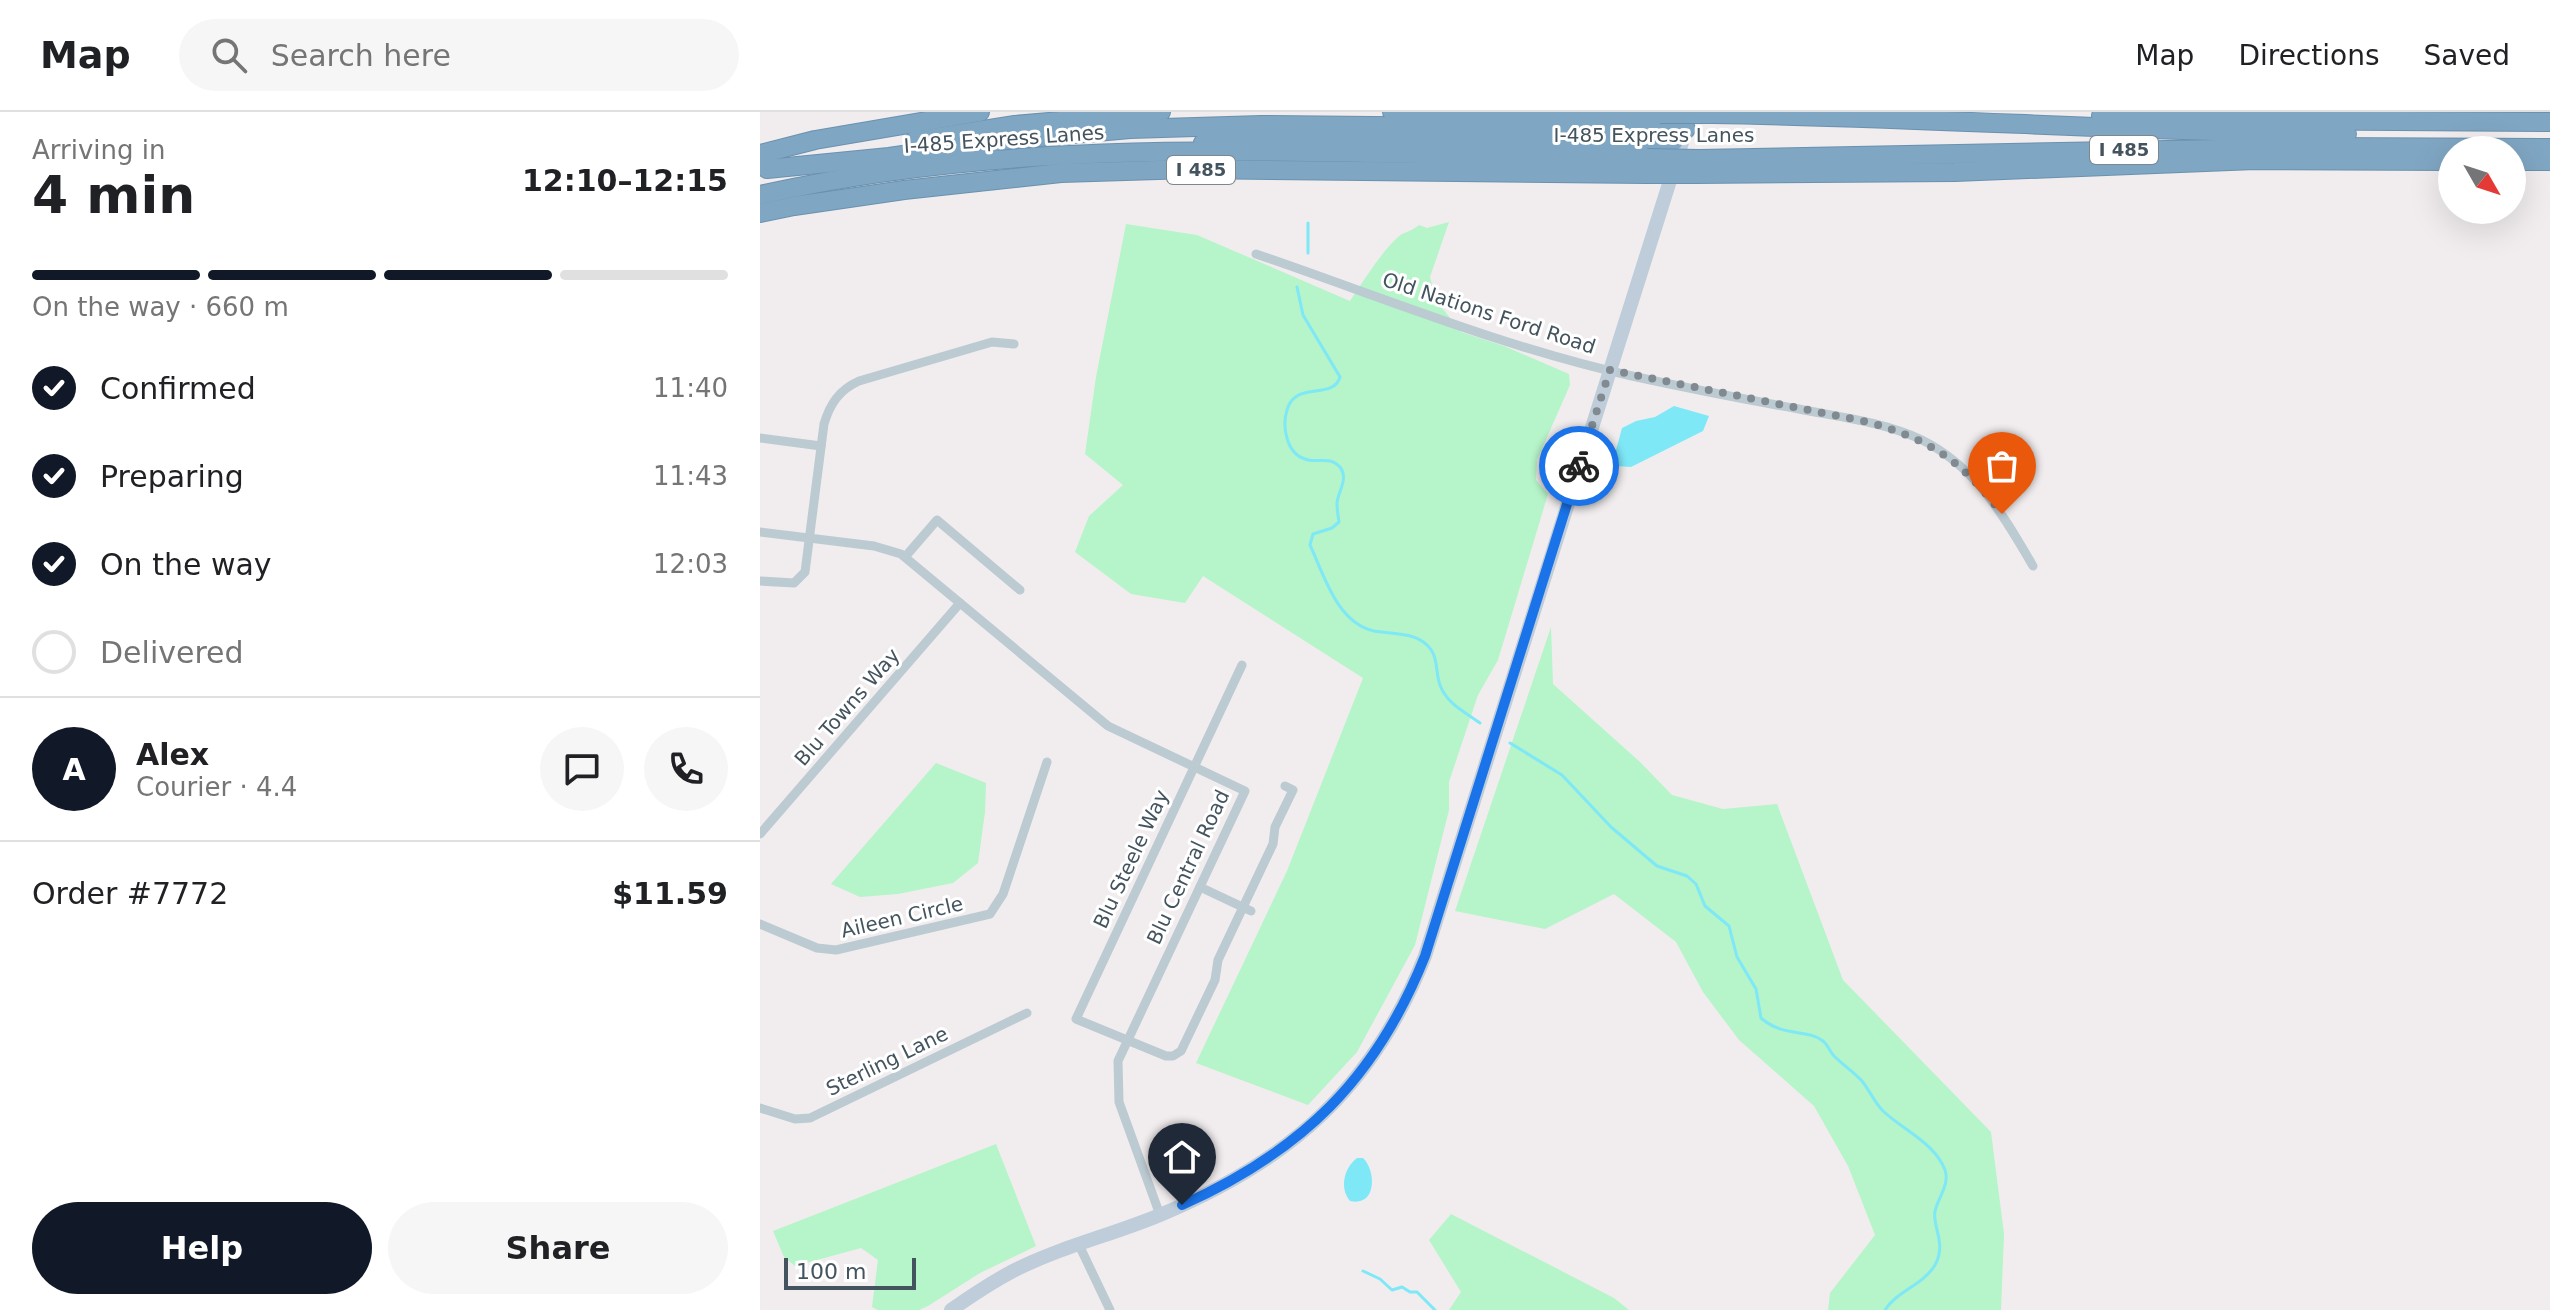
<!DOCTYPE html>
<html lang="en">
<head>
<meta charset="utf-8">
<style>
  :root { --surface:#fff; --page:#f6f6f6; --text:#202124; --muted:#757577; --line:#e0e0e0; --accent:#111827 }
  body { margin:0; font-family:"DejaVu Sans",sans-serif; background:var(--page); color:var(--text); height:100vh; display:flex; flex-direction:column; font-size:30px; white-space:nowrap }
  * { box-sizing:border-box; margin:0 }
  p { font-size:26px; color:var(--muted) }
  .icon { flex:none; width:44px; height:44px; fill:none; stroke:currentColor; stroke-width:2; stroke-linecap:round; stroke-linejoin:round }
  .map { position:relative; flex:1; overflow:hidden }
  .details { display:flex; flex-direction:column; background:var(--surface); width:760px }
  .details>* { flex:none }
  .needle { width:52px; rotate:129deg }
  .tools { position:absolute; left:1678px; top:24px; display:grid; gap:16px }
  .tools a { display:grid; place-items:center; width:88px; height:88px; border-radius:50%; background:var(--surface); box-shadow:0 8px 32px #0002; font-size:40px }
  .scale { position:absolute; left:24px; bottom:20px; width:132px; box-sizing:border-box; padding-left:8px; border:4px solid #44545e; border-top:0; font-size:22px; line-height:28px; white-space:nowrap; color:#44545e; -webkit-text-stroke:6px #fff; paint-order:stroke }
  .pin { position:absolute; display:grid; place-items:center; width:68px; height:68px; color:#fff; margin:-82px -34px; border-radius:50% 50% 50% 0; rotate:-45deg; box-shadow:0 0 8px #0007 }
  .pin .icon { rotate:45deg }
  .courier { position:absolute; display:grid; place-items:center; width:80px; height:80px; margin:-40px; border:6px solid #1a73e8; border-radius:50%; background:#fff; color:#222; box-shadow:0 2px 10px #0007 }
  .head em { font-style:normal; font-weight:800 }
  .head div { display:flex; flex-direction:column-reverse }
  .head { display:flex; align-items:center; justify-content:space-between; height:136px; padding:0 32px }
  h1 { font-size:52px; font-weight:800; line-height:60px }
  .bar { display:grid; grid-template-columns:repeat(4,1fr); gap:12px 8px; align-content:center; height:96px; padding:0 32px }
  .bar i { height:10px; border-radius:6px; background:var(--line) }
  .bar .active { background:var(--accent) }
  .bar p { grid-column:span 4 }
  .line { display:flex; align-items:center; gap:20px; padding:0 32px; border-top:2px solid var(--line) }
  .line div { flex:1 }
  .round { display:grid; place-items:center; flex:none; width:84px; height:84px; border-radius:42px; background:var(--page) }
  ol { padding:0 32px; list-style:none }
  li { display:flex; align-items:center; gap:24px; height:88px }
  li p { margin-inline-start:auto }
  li .icon { padding:8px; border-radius:50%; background:var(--accent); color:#fff; stroke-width:4 }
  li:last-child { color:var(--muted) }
  li i { width:44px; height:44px; border:4px solid var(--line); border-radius:50% }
  .button { display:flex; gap:16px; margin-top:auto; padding:16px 32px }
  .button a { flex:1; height:92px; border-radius:48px; background:var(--accent); color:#fff; font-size:32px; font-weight:800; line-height:92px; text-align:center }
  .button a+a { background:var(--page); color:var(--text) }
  header { display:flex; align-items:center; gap:48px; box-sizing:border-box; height:112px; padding:0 40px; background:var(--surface); border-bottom:2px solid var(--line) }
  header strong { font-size:38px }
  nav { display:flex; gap:44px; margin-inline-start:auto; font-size:28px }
  .search { width:560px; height:72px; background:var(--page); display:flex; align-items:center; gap:20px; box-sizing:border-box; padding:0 28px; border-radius:44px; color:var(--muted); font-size:30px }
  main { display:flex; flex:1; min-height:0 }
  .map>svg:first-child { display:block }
</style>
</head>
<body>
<header>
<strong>Map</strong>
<div class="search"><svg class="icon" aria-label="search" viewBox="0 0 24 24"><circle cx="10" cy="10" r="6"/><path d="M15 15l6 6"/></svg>Search here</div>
<nav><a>Map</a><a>Directions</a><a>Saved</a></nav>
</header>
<main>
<section class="details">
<div class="head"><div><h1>4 min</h1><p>Arriving in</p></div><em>12:10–12:15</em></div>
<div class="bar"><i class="active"></i><i class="active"></i><i class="active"></i><i></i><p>On the way · 660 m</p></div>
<ol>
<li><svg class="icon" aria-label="check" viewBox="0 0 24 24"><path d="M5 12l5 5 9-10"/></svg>Confirmed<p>11:40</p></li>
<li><svg class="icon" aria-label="check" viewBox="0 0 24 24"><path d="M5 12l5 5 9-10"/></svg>Preparing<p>11:43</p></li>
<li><svg class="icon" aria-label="check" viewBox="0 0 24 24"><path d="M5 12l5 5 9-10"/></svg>On the way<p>12:03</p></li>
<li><i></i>Delivered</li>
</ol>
<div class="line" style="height:144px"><b class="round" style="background:var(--accent);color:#fff">A</b><div><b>Alex</b><p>Courier · 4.4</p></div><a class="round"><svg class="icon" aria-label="chat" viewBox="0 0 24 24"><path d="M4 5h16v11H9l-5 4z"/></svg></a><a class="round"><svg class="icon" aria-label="phone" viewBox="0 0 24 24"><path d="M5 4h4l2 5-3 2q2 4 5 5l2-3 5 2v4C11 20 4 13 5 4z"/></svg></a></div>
<div class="line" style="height:104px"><div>Order #7772</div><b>$11.59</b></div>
<div class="button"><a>Help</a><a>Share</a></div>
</section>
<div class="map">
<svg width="1790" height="1198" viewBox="0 0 1790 1198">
  <rect width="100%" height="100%" fill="#f1edee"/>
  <g fill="#b6f4c9">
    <path d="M689,110L670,165L676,188L701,220L744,234L809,262L810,273L777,348L776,368L788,382L738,548L718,583L689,670V698L655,833L597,940L548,993L436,951L527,759L603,566L443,464L425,491L371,482L315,440L329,404L363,373L325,342L336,265L366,112L437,123L590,189C602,171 625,134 642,122C649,119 653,118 659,113L667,116Z"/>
    <polygon points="791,515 793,572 880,650 912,683 963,697 1017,692 1083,868 1231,1020 1244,1122 1241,1198 1068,1198 1070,1181 1115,1123 1088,1054 1054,994 979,928 943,880 916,830 854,782 785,817 695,799"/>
    <polygon points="176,651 226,671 225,700 218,751 193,771 138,782 100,785 71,772"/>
    <polygon points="236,1032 276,1134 220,1161 168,1194 159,1198 118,1198 112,1195 118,1148 101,1136 35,1154 24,1145 13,1119"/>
    <polygon points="691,1102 854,1186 869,1198 689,1198 701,1180 669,1128"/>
  </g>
  <g fill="#7ee8f7">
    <polygon points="914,294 949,304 943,319 871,355 856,354 853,349 862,316 876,309 895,305"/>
    <path d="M597,1046H603C617,1060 616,1095 590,1089C579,1076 584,1056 597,1046Z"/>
  </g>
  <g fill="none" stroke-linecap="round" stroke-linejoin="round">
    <g stroke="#7ee8f7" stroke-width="3">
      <polyline points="548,111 548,141"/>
      <path d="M537,175L543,203L580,265C573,289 535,268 527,298C522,314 526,341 545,347C557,352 569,343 580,355C589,367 578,379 577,391C577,397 578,404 579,410L572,416L553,422L550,433C564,463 577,511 614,519C631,522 654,520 667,533C679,544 675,560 680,573C687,592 705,600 720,611"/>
      <path d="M750,631L802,663L851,715L897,754L927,764L936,772L945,794L969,814L977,845L996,877L1001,906C1024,926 1046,916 1063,929C1068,933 1070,940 1074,944C1083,953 1094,960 1102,969C1110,979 1114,990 1123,999C1143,1018 1175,1031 1185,1058C1190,1072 1178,1086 1175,1099C1172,1115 1187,1131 1175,1153C1163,1173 1137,1179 1125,1198"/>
      <polyline points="603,1159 620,1167 632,1178 642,1175 650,1180 657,1180 675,1198"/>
    </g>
    <defs>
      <g id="highway">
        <polyline points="632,0 900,2"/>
        <path d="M952,2C1164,5 1375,20 1587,22"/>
        <polyline points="1341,4 1487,8 1790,10"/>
        <polyline points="154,29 255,13 401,0"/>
        <polyline points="443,31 468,28 557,26 914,29"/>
        <polyline points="0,42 55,28 220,0"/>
        <polyline points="939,47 1565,35 1790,36"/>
        <polyline points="1752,49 1790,49"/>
        <polyline points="7,57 129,45 247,28 370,17 501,13 926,17"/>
        <polyline points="934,62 1195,60 1495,48 1692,49"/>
        <path d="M0,83C291,17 591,45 887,46"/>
        <polyline points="0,101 34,94 144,78 301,61 430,57 886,62"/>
      </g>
    </defs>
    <use href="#highway" stroke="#6a91af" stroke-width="20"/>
    <g stroke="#bccad2" stroke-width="9">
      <path d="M496,142C619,184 745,236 872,264C927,276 983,287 1039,297C1080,305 1124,310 1162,328C1216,355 1244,404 1273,454"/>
      <polyline points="0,326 61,334"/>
      <polyline points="0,420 114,434 141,442 348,614 485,679 358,949 359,990 400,1103"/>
      <polyline points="145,445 177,408 260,478"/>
      <path d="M0,469L34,471L45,460L64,312C70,292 79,278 99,269L232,230L254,232"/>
      <polyline points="482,553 316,907 406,944 413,944 421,939 455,868 458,848 513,732 515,715 533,678 525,674"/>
      <polyline points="0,722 200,491"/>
      <polyline points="440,775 491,799"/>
      <polyline points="0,812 57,836 76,838 230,802 243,782 287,650"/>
      <polyline points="0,996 35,1007 50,1006 267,901"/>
      <polyline points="319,1133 350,1198"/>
    </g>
    <path stroke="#becdd9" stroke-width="14" d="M191,1198C211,1184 232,1170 253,1159C300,1135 352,1123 400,1103C530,1049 613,976 665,844L926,18"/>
    <use href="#highway" stroke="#7fa6c3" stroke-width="18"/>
    <defs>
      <g id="highway-bridge">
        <polyline points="900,2 952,2"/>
        <polyline points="887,46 939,47"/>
        <polyline points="886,62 934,62"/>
      </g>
    </defs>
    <use href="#highway-bridge" stroke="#6a91af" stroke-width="20" stroke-linecap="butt"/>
    <use href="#highway-bridge" stroke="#7fa6c3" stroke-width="18"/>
  </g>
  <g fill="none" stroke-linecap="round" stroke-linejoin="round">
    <path stroke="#818a90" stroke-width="8" stroke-dasharray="0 14.4" d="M819,354L850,258L1103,309C1167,325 1203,349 1242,402"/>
    <path stroke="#1a73e8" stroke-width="10" d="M422,1093C542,1039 616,967 665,844L819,354"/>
  </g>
  <g text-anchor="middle" stroke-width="6" stroke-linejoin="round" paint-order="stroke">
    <g fill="#fff" stroke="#7c878e" stroke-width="2">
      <rect x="1330" y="24" width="68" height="28" rx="6"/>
      <rect x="407" y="44" width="68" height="28" rx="6"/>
    </g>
    <g font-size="18" font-weight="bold" fill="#44545e">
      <text x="1364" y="44">I 485</text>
      <text x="441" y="64">I 485</text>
    </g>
    <g font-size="20" fill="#44545e" stroke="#fff">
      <text x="894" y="30">I-485 Express Lanes</text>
      <text transform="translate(244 27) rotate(-4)" y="7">I-485 Express Lanes</text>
      <text transform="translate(729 201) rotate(18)" y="7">Old Nations Ford Road</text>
      <text transform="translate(87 595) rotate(-49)" y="7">Blu Towns Way</text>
      <text transform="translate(371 747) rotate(-65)" y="7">Blu Steele Way</text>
      <text transform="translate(428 755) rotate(-65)" y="7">Blu Central Road</text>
      <text transform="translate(142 805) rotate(-13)" y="7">Aileen Circle</text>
      <text transform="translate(127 949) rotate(-26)" y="7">Sterling Lane</text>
    </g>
  </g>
</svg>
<div class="tools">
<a><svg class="needle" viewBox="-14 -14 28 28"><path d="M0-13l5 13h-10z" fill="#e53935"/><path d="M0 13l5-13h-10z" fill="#757577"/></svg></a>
</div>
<div class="scale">100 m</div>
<div class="pin" style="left:1242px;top:402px;background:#ea580c"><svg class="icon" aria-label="bag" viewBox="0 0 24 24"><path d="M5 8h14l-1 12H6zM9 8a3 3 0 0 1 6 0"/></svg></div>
<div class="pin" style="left:422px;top:1093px;background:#1f2937"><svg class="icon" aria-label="home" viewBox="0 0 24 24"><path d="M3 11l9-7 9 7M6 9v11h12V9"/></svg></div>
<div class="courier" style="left:819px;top:354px"><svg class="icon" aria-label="bike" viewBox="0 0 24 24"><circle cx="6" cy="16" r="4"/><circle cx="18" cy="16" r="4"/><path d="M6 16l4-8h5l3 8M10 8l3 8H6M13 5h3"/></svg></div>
</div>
</main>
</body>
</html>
